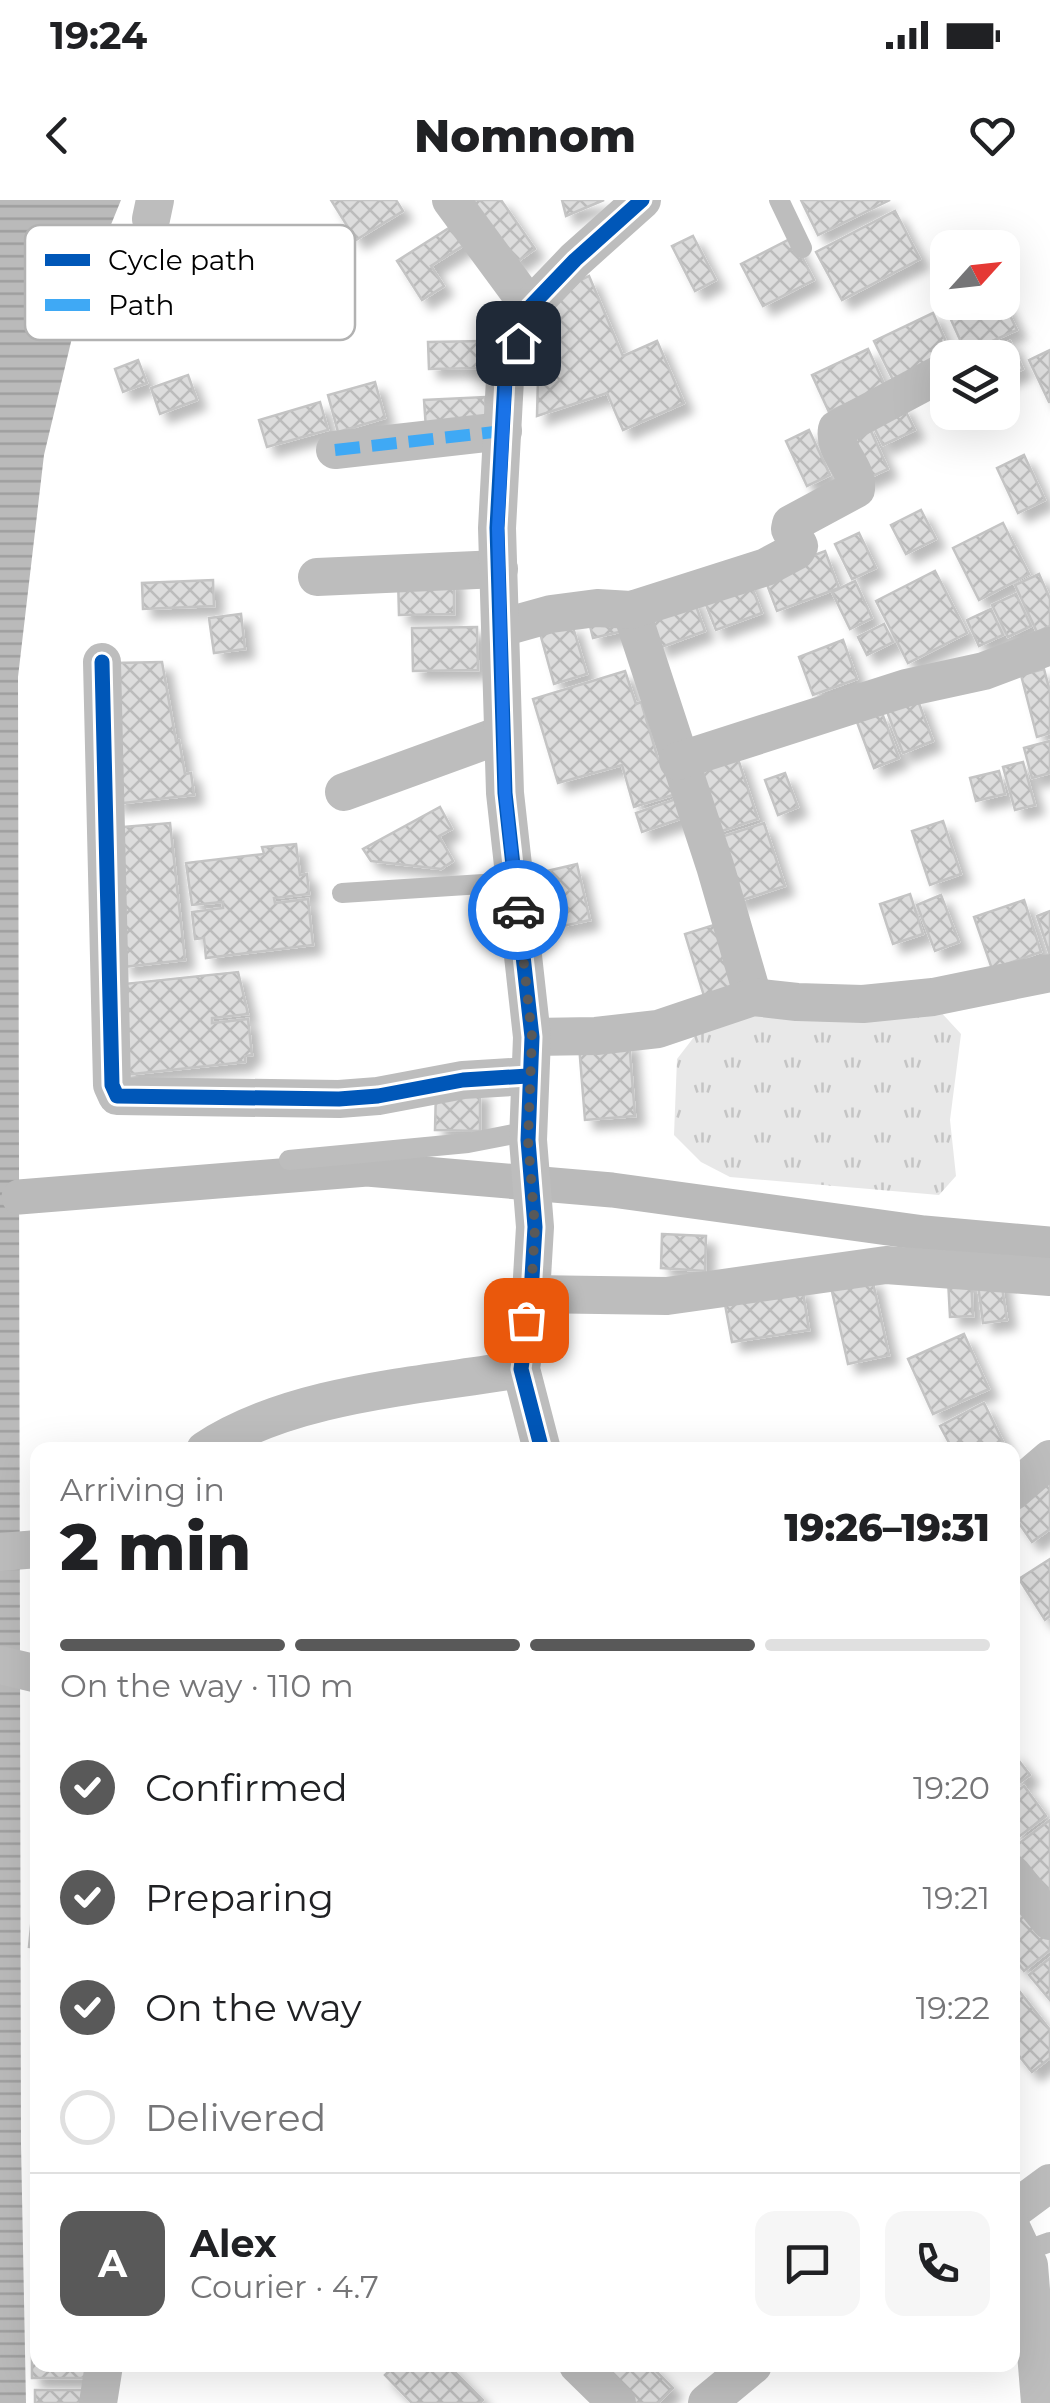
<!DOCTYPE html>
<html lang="en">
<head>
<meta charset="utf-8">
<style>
  :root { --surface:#fff; --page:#f6f6f6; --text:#202124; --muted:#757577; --line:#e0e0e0; --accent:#595959 }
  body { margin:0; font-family:Montserrat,sans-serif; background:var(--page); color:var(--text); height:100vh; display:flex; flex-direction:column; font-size:38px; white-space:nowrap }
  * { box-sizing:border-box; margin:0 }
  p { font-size:32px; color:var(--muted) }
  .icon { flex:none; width:55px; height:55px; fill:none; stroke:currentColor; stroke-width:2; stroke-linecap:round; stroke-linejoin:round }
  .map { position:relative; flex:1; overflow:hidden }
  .details { position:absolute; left:30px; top:1242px; width:990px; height:930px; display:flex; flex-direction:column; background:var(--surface); border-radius:20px; box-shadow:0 10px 40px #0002 }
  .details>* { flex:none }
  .needle { width:65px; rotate:63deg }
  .controls { position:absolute; left:930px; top:30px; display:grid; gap:20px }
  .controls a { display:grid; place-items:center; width:90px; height:90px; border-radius:20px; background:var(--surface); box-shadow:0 10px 40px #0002; font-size:50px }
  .pin { position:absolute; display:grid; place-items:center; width:85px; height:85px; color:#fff; margin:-42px; border-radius:20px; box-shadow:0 5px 15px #0006 }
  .courier { position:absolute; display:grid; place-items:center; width:100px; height:100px; margin:-50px; border:8px solid #1a73e8; border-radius:50%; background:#fff; color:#222; box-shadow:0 2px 12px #0007 }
  .summary em { font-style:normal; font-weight:800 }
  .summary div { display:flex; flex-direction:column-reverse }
  .summary { display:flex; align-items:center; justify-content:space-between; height:170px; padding:0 30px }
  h1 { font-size:65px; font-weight:800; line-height:75px }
  .bar { display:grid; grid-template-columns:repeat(4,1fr); gap:15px 10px; align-content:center; height:120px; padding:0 30px }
  .bar i { height:12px; border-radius:8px; background:var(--line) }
  .bar .selected { background:var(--accent) }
  .bar p { grid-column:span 4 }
  .line { display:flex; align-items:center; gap:25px; padding:0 30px; border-top:2px solid var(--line) }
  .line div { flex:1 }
  .round { display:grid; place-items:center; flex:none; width:105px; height:105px; border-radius:20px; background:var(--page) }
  ol { padding:0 30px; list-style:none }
  li { display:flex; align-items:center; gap:30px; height:110px }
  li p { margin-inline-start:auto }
  li .icon { padding:10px; border-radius:50%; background:var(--accent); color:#fff; stroke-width:4 }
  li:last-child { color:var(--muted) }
  li i { width:55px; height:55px; border:5px solid var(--line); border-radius:50% }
  .status { display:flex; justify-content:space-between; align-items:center; height:70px; padding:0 50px; background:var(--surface); direction:ltr }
  .status svg { height:28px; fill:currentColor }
  header { display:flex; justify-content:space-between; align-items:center; height:130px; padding:0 30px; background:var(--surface); font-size:45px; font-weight:800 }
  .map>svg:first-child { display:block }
</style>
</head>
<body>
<div class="status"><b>19:24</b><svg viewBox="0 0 49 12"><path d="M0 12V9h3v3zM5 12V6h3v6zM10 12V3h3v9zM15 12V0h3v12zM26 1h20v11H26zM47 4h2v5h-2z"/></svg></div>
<header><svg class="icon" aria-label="back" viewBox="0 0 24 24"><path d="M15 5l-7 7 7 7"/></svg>Nomnom<svg class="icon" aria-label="heart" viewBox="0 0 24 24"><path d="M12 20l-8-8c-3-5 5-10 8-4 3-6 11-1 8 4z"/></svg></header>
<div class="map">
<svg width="1050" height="2203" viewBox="0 0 1050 2203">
  <defs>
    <pattern id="park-tufts" width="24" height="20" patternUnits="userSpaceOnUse" patternTransform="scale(2.5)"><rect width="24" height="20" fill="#e8e8e8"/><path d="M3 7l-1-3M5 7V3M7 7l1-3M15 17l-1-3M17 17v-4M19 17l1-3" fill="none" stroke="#c5c5c5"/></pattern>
    <pattern id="water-rules" width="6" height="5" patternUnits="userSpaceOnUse" patternTransform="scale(2.5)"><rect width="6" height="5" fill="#bababa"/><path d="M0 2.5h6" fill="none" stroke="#9e9e9e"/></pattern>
    <pattern id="building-cross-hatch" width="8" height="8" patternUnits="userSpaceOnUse" patternTransform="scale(2.5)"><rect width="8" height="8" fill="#dcdcdc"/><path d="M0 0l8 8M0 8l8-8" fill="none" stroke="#bbb"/></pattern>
    <filter id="shadow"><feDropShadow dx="9" dy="9" stdDeviation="5" flood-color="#0004"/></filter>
  </defs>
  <rect width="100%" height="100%" fill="#fff"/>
  <polygon fill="url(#park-tufts)" points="759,804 938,809 961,834 950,920 956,976 939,995 730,977 701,962 674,935 677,859 704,824"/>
  <polygon fill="url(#water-rules)" points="0,0 121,0 82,96 44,255 18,477 21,1944 26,2203 0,2203"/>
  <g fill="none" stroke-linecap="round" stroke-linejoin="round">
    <polyline stroke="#bababa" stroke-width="35" points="19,997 367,969 612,990 924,1033 1050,1044"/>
  </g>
  <g fill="url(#building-cross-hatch)" stroke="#c4c4c4" stroke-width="2.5" filter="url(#shadow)">
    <polygon points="331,0 396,0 403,11 356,40"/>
    <polygon points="470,0 501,0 535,49 514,64"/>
    <polygon points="562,0 604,0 566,16"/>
    <polygon points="801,0 890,0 818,35"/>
    <polygon points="895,11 920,59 842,100 816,52"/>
    <polygon points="460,21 472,40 431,66 444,86 422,100 397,61"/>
    <polygon points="693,36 716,80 695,91 672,46"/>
    <polygon points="792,38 814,80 763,106 741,64"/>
    <polygon points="589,76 623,156 657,141 684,203 623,230 607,193 537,216 540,101"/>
    <polygon points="1002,99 1017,130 966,153 948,113 970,102 1002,102"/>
    <polygon points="933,113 952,155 894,182 874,141"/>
    <polygon points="484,141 485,168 429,169 428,142"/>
    <polygon points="1010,141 1023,169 1002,179 1002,158 976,158"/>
    <polygon points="868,149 885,186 829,212 812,175"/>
    <polygon points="1050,150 1050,202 1049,202 1029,160"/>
    <polygon points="138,160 147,183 123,192 115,169"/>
    <polygon points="188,175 197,200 160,214 151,188"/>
    <polygon points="375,182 385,218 338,232 328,195"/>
    <polygon points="485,197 487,227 426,229 424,200"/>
    <polygon points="320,202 328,230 267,247 259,220"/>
    <polygon points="902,204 915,230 883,245 870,219"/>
    <polygon points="866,220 888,269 862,281 840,233"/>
    <polygon points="809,230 830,275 807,286 786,241"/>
    <polygon points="1024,255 1045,300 1018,313 997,268"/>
    <polygon points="921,310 936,339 906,354 891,325"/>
    <polygon points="1003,323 1029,374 979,400 953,348"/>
    <polygon points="859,333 876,368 852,379 835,344"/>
    <polygon points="825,351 839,388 777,411 763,374"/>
    <polygon points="935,371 967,433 908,463 876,401"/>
    <polygon points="1039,374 1050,399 1050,426 1037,432 1015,385"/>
    <polygon points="747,375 762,413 716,430 701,392"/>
    <polygon points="454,376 454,414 399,415 398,378"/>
    <polygon points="213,380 214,406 143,409 142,383"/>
    <polygon points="855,381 872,418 850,429 832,392"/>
    <polygon points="1016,394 1031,426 1008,437 992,405"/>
    <polygon points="692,395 705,431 659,448 646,412"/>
    <polygon points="991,409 1003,435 979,446 967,420"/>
    <polygon points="241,414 245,449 214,453 209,418"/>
    <polygon points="619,414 623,431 593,438 589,422"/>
    <polygon points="572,424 587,474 554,484 540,433"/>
    <polygon points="884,424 893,442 867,455 858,437"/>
    <polygon points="477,427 478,470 413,471 412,428"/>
    <polygon points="843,440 857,479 813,495 799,457"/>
    <polygon points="162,462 176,541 179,540 185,574 191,573 194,595 114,604 114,463"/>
    <polygon points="1044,469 1050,492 1050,533 1037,537 1021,475"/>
    <polygon points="625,471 636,504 641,502 658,559 665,557 676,594 634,607 622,565 558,583 533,499"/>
    <polygon points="917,498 933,541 903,553 886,509"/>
    <polygon points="882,513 899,558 874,568 857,522"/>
    <polygon points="1050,541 1050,573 1032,578 1024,548"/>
    <polygon points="737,556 758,619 710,635 689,572"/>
    <polygon points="1023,562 1035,605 1015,610 1003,567"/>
    <polygon points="999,571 1005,594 976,601 970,578"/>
    <polygon points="785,573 798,607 778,615 765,580"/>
    <polygon points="676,599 683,618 642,632 636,613"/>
    <polygon points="440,607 452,629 439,636 453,661 441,669 371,661 363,649"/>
    <polygon points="943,621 961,674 930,685 912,631"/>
    <polygon points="170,623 185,760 123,767 112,628"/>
    <polygon points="764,623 785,686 736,702 715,639"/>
    <polygon points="296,644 300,675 307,674 309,694 274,698 275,703 308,699 313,745 206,758 204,738 195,739 192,712 223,708 223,702 192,705 186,663 264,654 262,647"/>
    <polygon points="577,664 590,720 559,727 547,671"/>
    <polygon points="910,694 923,734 893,744 880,704"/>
    <polygon points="941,695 959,742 935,751 917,705"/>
    <polygon points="1024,700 1041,752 992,769 974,717"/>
    <polygon points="1050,711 1050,755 1037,716"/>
    <polygon points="717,724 735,786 704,796 685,734"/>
    <polygon points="238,772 248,814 212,818 212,823 248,819 252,855 245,856 245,862 123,875 114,785"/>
    <polygon points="629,841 635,916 585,920 579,845"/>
    <polygon points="436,890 480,890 480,931 435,930"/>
    <polygon points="662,1034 706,1036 705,1071 661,1068"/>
    <polygon points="1000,1074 1007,1120 983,1123 977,1077"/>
    <polygon points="872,1078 889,1155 848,1164 831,1087"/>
    <polygon points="971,1078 973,1116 950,1117 948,1079"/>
    <polygon points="802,1086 809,1130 732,1142 724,1099"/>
    <polygon points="964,1134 989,1189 933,1214 908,1159"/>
    <polygon points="984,1203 1007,1250 953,1250 940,1226"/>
    <polygon points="1050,1274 1050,1329 1032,1342 1012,1313 1012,1300"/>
    <polygon points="1050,1359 1050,1416 1045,1420 1019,1379"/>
    <polygon points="1012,1552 1030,1575 1012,1588"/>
    <polygon points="1024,1586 1046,1616 1012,1642 1012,1595"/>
    <polygon points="1050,1620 1050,1689 1045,1693 1013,1648"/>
    <polygon points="1012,1704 1050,1725 1050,1750 1024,1771 1012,1756"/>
    <polygon points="33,1706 38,1707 38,1748 29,1747"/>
    <polygon points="1050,1758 1050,1800 1029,1775"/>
    <polygon points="1012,1782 1050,1830 1050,1858 1032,1872 1012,1847"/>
    <polygon points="32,2129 38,2129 38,2165 87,2165 87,2178 32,2178"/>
    <polygon points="395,2165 448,2165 483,2200 480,2203 412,2203 385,2175"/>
    <polygon points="593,2165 650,2165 673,2188 658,2203 631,2203"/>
    <rect x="35" y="2190" width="48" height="13"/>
  </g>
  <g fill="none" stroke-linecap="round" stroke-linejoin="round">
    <g stroke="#bdbdbd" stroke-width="20">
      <polyline points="779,0 802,48"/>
      <polyline points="342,693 515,682"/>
      <polyline points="289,960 468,943 529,931"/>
      <polyline points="1025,2051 1050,2042"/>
    </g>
    <g stroke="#bdbdbd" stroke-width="38">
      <polyline points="451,0 530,107"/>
      <polyline points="151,19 155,0"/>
      <polyline points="335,250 503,231"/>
      <polyline points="317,377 499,369"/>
      <polyline points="631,410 715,666 753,797"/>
      <path d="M501,428L551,414L597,408L631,410L766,367L796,351L799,346L790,329L791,324L856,289C858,267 833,252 837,229L940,174"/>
      <polyline points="102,462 112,885 117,896 339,899 378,896 463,880 528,876"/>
      <polyline points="678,561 906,488 984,471 1050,446"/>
      <polyline points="344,592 503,534"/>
      <polyline points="532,837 596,836 658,829 753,797 797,802 863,804 933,797 1050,773"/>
      <polyline points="531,1094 667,1096 886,1065 1050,1077"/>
      <path d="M205,1250C291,1193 420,1186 521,1169"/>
      <polyline points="542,1250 521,1169 531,1094 535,1027 528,940 532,837 505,593 497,328 505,179 530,107 575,60 642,0"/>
      <polyline points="1012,1292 1050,1259"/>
      <polyline points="0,1352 38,1349"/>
      <polyline points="0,1465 38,1474"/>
      <polyline points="1012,1674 1050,1721"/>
      <polyline points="1012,2011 1050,1983"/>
      <polyline points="1012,2029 1029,2065 1040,2203"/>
      <polyline points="578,2165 617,2203"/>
      <polyline points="98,2203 104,2165"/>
      <polyline points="707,2203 753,2165"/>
    </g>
    <polyline stroke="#3fa9f5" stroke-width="12" stroke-dasharray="25 12" stroke-linecap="butt" points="335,250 503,231"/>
    <defs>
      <g id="cycleway">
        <polyline points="102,462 112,885 117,896 339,899 378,896 463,880 528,876"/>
        <polyline points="542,1250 521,1169 531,1094 535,1027 528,940 532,837 505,593 497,328 505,179 530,107 575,60 642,0"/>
      </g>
    </defs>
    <use href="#cycleway" stroke="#fff" stroke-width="21"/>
    <use href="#cycleway" stroke="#0057b8" stroke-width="15"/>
  </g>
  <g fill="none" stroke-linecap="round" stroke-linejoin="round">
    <polyline stroke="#595959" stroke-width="10" stroke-dasharray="0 18" points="518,710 532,837 528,940 535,1028 531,1094 526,1120"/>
    <polyline stroke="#1a73e8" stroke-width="12" points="518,143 506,179 498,328 505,593 518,710"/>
  </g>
  <rect x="25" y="25" width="330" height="115" rx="15" fill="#fff" stroke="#b2b2b2" stroke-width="2.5"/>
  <rect x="45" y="54" width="45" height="12" fill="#0057b8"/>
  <rect x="45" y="99" width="45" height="12" fill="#3fa9f5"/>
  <g font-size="28" fill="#000">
    <text x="108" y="70">Cycle path</text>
    <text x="108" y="115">Path</text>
  </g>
</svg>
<div class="controls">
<a><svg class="needle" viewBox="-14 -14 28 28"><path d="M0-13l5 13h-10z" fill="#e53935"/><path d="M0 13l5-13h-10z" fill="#757577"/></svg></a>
<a><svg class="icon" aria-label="layers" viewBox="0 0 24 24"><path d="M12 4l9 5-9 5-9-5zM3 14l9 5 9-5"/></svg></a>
</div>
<div class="pin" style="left:526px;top:1120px;background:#ea580c"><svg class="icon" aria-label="bag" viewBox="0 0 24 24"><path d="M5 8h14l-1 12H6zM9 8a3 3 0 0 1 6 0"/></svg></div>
<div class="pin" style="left:518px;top:143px;background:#1f2937"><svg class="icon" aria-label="home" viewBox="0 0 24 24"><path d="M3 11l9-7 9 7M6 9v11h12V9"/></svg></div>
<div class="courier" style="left:518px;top:710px"><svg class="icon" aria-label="car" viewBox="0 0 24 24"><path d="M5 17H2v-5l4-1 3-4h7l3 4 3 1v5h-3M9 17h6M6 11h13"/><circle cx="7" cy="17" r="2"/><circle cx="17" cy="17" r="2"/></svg></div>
<section class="details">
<div class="summary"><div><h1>2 min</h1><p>Arriving in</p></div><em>19:26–19:31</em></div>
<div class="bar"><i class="selected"></i><i class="selected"></i><i class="selected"></i><i></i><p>On the way · 110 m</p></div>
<ol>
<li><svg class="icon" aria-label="check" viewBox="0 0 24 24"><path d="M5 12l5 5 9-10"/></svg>Confirmed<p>19:20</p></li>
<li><svg class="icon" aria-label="check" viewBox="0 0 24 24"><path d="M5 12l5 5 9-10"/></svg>Preparing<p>19:21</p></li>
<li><svg class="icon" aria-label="check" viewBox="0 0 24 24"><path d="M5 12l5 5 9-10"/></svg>On the way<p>19:22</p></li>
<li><i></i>Delivered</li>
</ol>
<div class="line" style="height:180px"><b class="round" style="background:var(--accent);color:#fff">A</b><div><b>Alex</b><p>Courier · 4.7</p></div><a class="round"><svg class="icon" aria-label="chat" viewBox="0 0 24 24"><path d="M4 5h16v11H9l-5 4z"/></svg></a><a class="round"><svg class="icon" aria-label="phone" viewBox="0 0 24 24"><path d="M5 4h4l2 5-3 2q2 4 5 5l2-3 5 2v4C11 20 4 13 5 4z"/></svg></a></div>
</section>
</div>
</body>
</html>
